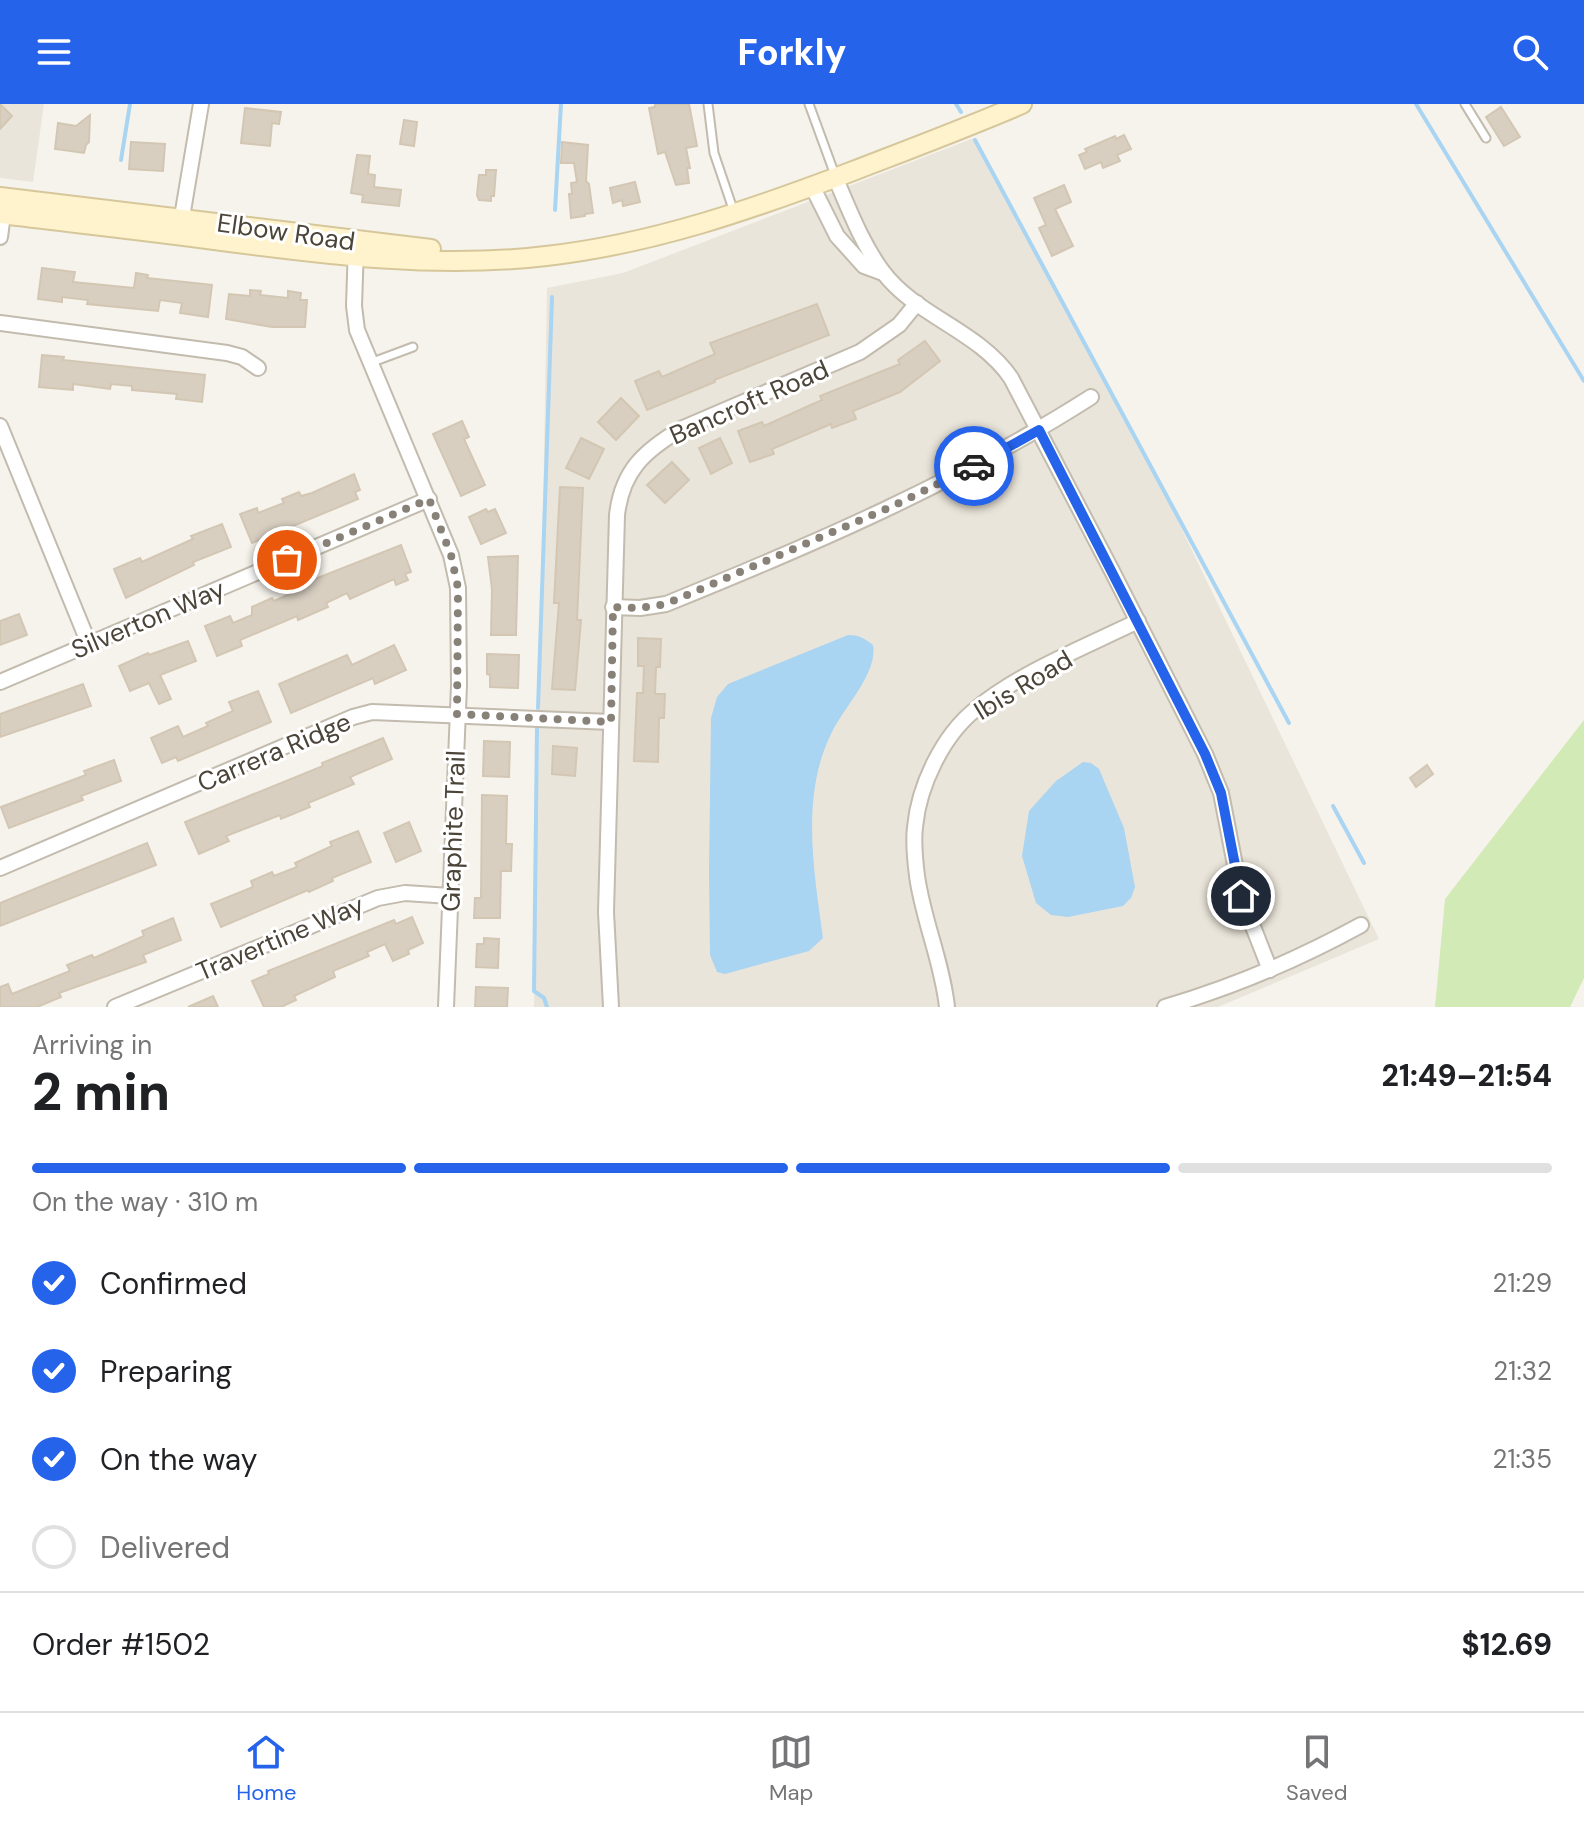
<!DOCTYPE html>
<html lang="en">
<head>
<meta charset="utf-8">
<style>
  :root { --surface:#fff; --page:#f6f6f6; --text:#202124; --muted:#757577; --line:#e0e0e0; --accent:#2563eb }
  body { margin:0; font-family:"DM Sans",sans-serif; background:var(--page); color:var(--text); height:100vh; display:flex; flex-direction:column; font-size:30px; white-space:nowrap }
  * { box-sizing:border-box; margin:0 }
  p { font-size:26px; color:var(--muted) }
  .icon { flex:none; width:44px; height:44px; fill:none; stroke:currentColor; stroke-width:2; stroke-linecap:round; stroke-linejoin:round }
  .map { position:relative; height:903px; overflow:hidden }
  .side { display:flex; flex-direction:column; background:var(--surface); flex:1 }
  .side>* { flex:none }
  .pin { position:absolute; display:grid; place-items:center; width:68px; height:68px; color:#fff; margin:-34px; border:4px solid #fff; border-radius:50%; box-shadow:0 2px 8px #0007 }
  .courier { position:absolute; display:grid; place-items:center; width:80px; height:80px; margin:-40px; border:6px solid #2563eb; border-radius:50%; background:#fff; color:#222; box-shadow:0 2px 10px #0007 }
  .summary em { font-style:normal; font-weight:800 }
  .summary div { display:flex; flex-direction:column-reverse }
  .summary { display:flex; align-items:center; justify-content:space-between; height:136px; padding:0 32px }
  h1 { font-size:52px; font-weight:800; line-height:60px }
  .bar { display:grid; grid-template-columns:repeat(4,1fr); gap:12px 8px; align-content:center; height:96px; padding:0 32px }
  .bar i { height:10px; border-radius:6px; background:var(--line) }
  .bar .current { background:var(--accent) }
  .bar p { grid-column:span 4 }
  .line { display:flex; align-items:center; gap:20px; padding:0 32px; border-top:2px solid var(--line) }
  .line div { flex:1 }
  ol { padding:0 32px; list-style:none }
  li { display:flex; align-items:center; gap:24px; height:88px }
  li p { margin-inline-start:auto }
  li .icon { padding:8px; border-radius:50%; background:var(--accent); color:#fff; stroke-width:4 }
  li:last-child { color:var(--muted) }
  li i { width:44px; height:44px; border:4px solid var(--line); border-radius:50% }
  header { display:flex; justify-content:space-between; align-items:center; height:104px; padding:0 32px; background:var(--accent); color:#fff; font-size:36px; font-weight:800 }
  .menu { display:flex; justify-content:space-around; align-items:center; height:112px; border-top:2px solid var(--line); background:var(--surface); font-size:22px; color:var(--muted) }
  .menu a { display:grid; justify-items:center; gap:4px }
  .menu .current { color:var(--accent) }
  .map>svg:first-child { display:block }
</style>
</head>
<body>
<header><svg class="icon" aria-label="menu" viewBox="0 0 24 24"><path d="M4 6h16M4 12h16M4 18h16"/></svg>Forkly<svg class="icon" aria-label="search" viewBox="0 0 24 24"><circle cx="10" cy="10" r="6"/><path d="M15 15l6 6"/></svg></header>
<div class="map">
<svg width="1584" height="903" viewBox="0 0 1584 903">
  <rect width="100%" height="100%" fill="#f6f3ec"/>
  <g fill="#eae5da">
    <polygon points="0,0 44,0 33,78 0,74"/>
    <polygon points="974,34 1163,386 1379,835 1218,903 534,903 547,184 623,169"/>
  </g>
  <polygon fill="#d2eab5" points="1584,616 1584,874 1570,903 1435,903 1445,795"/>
  <g fill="#a9d4f2">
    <path d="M848,531C859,531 864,534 873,541C878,569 844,603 832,628C800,691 814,767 823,834L809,847L725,870L717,868L710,851L709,769L711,614L717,593L728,580Z"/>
    <polygon points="1083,658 1091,659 1099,665 1124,724 1135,783 1131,794 1123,802 1068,813 1051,811 1036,799 1022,752 1029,707 1056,677"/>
  </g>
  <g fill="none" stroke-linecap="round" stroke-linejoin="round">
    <g stroke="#a9d4f2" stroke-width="4">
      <polyline points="956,0 961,8"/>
      <polyline points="1416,0 1584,277"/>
      <polyline points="975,36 1289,619"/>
      <polyline points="121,56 130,0"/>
      <polyline points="555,106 561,0"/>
      <polyline points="538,604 552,193"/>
      <polyline points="537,624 534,887 544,894 547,903"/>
      <polyline points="1333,702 1364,759"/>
    </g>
  </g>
  <g fill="#d8cfc1" stroke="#d3c7b4" stroke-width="2">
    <polygon points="0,0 12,12 0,25"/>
    <polygon points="655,0 689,0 697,42 686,44 690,64 687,64 689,79 676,81 665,48 658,50 649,4 655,3"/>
    <polygon points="1501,3 1520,33 1504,42 1486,13"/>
    <polygon points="245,4 281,8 279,20 272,19 270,42 241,39"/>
    <polygon points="90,11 89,38 86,41 84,49 55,45 58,19 76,22"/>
    <polygon points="404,16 417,18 414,42 400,40"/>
    <polygon points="1124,31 1131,45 1117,51 1120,57 1103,64 1101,58 1085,65 1079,51 1087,48 1085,45 1115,32 1116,35"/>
    <polygon points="131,38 165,40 163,67 129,65"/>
    <polygon points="562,38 588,41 586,77 589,80 593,109 585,110 585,112 571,114 569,90 572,90 571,79 577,78 574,59 561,59"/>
    <polygon points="357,51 370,52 368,70 375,71 374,83 401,86 399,102 362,98 363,91 351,89"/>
    <polygon points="486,66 496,66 494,92 491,92 491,97 479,96 477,91 479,71 486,71"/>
    <polygon points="635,78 640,98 623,102 622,96 613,99 610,84"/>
    <polygon points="1064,81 1071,98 1055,105 1073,142 1052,152 1039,124 1046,121 1034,94"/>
    <polygon points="42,164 75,168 73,178 134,184 136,169 148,171 147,174 212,181 208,213 180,209 182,199 160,196 158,207 87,200 88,196 62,193 62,198 38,195"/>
    <polygon points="250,186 261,187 260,191 288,194 288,187 301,189 300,196 307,196 305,223 272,223 226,215 229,190 250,192"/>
    <polygon points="817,200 829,231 714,276 715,278 647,306 635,277 659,267 662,273 715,250 710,239"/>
    <polygon points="925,237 940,257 900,288 853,307 856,315 832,324 831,320 772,345 774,350 750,358 738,327 762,318 764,322 822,296 820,292 900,260 898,256"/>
    <polygon points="42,251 64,253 63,256 205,271 202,298 176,295 177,290 132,286 132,282 111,280 110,285 73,280 73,286 39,283"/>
    <polygon points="621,294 639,312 616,336 598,318"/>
    <polygon points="462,317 469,333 464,335 485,381 461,392 433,330"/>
    <polygon points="581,334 604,345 589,375 566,364"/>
    <polygon points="720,334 732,359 711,370 699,344"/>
    <polygon points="672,358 689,376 665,399 647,381"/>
    <polygon points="354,370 360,386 355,388 358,395 252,439 240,410 257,404 258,409 284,399 282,395 299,388 301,392 312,389"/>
    <polygon points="560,383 583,384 577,516 581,516 575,586 552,585 559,499 554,499"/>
    <polygon points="486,405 488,408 495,405 506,429 481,440 469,413"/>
    <polygon points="222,420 231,443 193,458 194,461 126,494 114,465 140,454 142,458 193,435 191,432"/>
    <polygon points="401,441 411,468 405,470 408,476 396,481 394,475 350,495 347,489 326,499 328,503 298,516 297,512 240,536 242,542 217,552 205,522 230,512 233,519 252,511 252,503 272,494 274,497 304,484 302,480 315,475"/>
    <polygon points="518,452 516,531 491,531 492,485 488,453"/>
    <polygon points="19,510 27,531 0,541 0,517"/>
    <polygon points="638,534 661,535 660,563 656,563 655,590 665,590 664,614 659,614 658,658 634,657 637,589 643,589 644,562 638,562"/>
    <polygon points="188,537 196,557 160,571 171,595 159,600 149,579 130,587 119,562 148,549 149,551"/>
    <polygon points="394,541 406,566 375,580 373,574 291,609 279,580 347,551 352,561"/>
    <polygon points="487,550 519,551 518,584 490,583 490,571 487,570"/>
    <polygon points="83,580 91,602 0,633 0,610"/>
    <polygon points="258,587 271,618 178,657 176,653 162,659 151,634 178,622 183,633 208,622 206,619 233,607 229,598"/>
    <polygon points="383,634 392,655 350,673 354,680 308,699 310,703 281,715 280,711 226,732 229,737 199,750 185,718 323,662 322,659"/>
    <polygon points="484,637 510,638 509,673 483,672"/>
    <polygon points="553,642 577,644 575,672 552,670"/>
    <polygon points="114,656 121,677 81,692 83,696 9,724 1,703 86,671 84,667"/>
    <polygon points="1427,661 1433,670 1416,683 1410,674"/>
    <polygon points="482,691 507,692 506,740 512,740 511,767 501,767 500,814 474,814 475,794 481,794"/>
    <polygon points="409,718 421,747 396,758 384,729"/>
    <polygon points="358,727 371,758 332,774 333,777 309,788 308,786 221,823 211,800 253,783 251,777 272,768 274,772 297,763 295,759 332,742 330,738"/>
    <polygon points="147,739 156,761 0,822 0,799"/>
    <polygon points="412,813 423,839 408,846 409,850 393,857 385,840 367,848 369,852 333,867 335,873 294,892 296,896 281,903 264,903 252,877 269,870 268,867 394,816 396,820"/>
    <polygon points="173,814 181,836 143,851 146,858 59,889 61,893 37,903 0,903 0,883 8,880 12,890 70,867 67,861 92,851 94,854 144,832 142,827"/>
    <polygon points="484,834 499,835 498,864 476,863 477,840 484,840"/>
    <polygon points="476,883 508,884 507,903 475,903"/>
    <polygon points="213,892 218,903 188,903"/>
  </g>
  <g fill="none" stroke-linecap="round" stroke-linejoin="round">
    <defs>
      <g id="lane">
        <polyline points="708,0 714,49 734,108"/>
        <polyline points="809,0 835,71"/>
        <polyline points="1465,0 1486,34"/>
        <polyline points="370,259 413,243"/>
      </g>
      <g id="street">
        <path d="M835,73C849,105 862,140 883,168C916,212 979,227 1011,274L1112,467L1205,650L1221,689L1241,792L1270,866"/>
        <polyline points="812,82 837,132 864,162 883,169"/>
        <polyline points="182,113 201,0"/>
        <polyline points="0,133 4,102"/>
        <polyline points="356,142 354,202 357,226 451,451 458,484 459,581 446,903"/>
        <polyline points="0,219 227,249 242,253 258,264"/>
        <polyline points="0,322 89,540"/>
        <path d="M613,503L640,504L666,500C812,441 958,378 1091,293"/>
        <polyline points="0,578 429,395"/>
        <polyline points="0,764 353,613 372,608 611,618"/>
        <polyline points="115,903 378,794 405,789 450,792"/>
        <path d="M611,903L606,808L617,411C622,367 644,347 681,325L860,248L899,221L917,199"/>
        <path d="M947,903C942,857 923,816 917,772C915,756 913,739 915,723C919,681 943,631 976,605C1019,569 1087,542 1138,517"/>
        <path d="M1165,903C1233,883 1299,855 1361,821"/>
      </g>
      <g id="secondary">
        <polyline points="0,93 431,145"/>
        <path d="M0,110C74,119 148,127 222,137C329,151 438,165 546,152C653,140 753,105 853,67C910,45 966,24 1022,0"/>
      </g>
    </defs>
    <use href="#lane" stroke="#c2bbae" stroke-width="11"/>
    <use href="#street" stroke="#c2bbae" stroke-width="18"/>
    <use href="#secondary" stroke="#d6c79b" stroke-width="22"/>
    <use href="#lane" stroke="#fff" stroke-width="7"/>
    <use href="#street" stroke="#fff" stroke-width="14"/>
    <use href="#secondary" stroke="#fff3cd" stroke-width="18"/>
  </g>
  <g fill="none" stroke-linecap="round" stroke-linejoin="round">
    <polyline stroke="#878178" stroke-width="8" stroke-dasharray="0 14.4" points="287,456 429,395 451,451 458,484 457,610 611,618 613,503 640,504 666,500 893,402 974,362"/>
    <polyline stroke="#2563eb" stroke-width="10" points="974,362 1039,326 1205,650 1221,689 1241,792"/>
  </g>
  <g text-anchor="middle" stroke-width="6" stroke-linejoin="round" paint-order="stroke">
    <g font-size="26" fill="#4b4439" stroke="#fff">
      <text transform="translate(286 128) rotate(8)" y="9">Elbow Road</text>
      <text transform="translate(749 298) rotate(-24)" y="9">Bancroft Road</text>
      <text transform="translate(148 515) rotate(-23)" y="9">Silverton Way</text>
      <text transform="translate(1023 581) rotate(-31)" y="9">Ibis Road</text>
      <text transform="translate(274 648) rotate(-23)" y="9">Carrera Ridge</text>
      <text transform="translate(453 727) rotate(-88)" y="9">Graphite Trail</text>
      <text transform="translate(280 834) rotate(-23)" y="9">Travertine Way</text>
    </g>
  </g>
</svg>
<div class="pin" style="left:287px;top:456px;background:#ea580c"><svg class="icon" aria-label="bag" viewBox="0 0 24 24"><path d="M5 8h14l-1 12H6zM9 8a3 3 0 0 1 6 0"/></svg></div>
<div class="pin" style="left:1241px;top:792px;background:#1f2937"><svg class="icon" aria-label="home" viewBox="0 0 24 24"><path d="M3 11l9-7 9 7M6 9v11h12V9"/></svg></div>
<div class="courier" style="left:974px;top:362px"><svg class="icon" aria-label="car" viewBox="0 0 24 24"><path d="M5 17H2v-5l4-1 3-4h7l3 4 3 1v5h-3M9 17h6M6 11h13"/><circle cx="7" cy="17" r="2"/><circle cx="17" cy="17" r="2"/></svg></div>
</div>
<section class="side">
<div class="summary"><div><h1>2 min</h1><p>Arriving in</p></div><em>21:49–21:54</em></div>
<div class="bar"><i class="current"></i><i class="current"></i><i class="current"></i><i></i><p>On the way · 310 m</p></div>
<ol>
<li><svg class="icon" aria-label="check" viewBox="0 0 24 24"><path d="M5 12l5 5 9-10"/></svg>Confirmed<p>21:29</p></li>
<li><svg class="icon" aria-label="check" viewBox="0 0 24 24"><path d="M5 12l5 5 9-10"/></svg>Preparing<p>21:32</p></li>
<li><svg class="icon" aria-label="check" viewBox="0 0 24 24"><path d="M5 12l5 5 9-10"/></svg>On the way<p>21:35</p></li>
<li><i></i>Delivered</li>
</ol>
<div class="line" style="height:104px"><div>Order #1502</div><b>$12.69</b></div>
</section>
<nav class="menu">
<a class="current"><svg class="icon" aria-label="home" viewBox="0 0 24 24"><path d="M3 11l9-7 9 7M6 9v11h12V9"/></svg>Home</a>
<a><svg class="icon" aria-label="map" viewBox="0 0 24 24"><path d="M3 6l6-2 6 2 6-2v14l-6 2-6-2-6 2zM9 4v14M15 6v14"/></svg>Map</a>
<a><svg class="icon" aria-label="saved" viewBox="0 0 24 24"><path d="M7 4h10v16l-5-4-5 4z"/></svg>Saved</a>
</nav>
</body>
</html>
